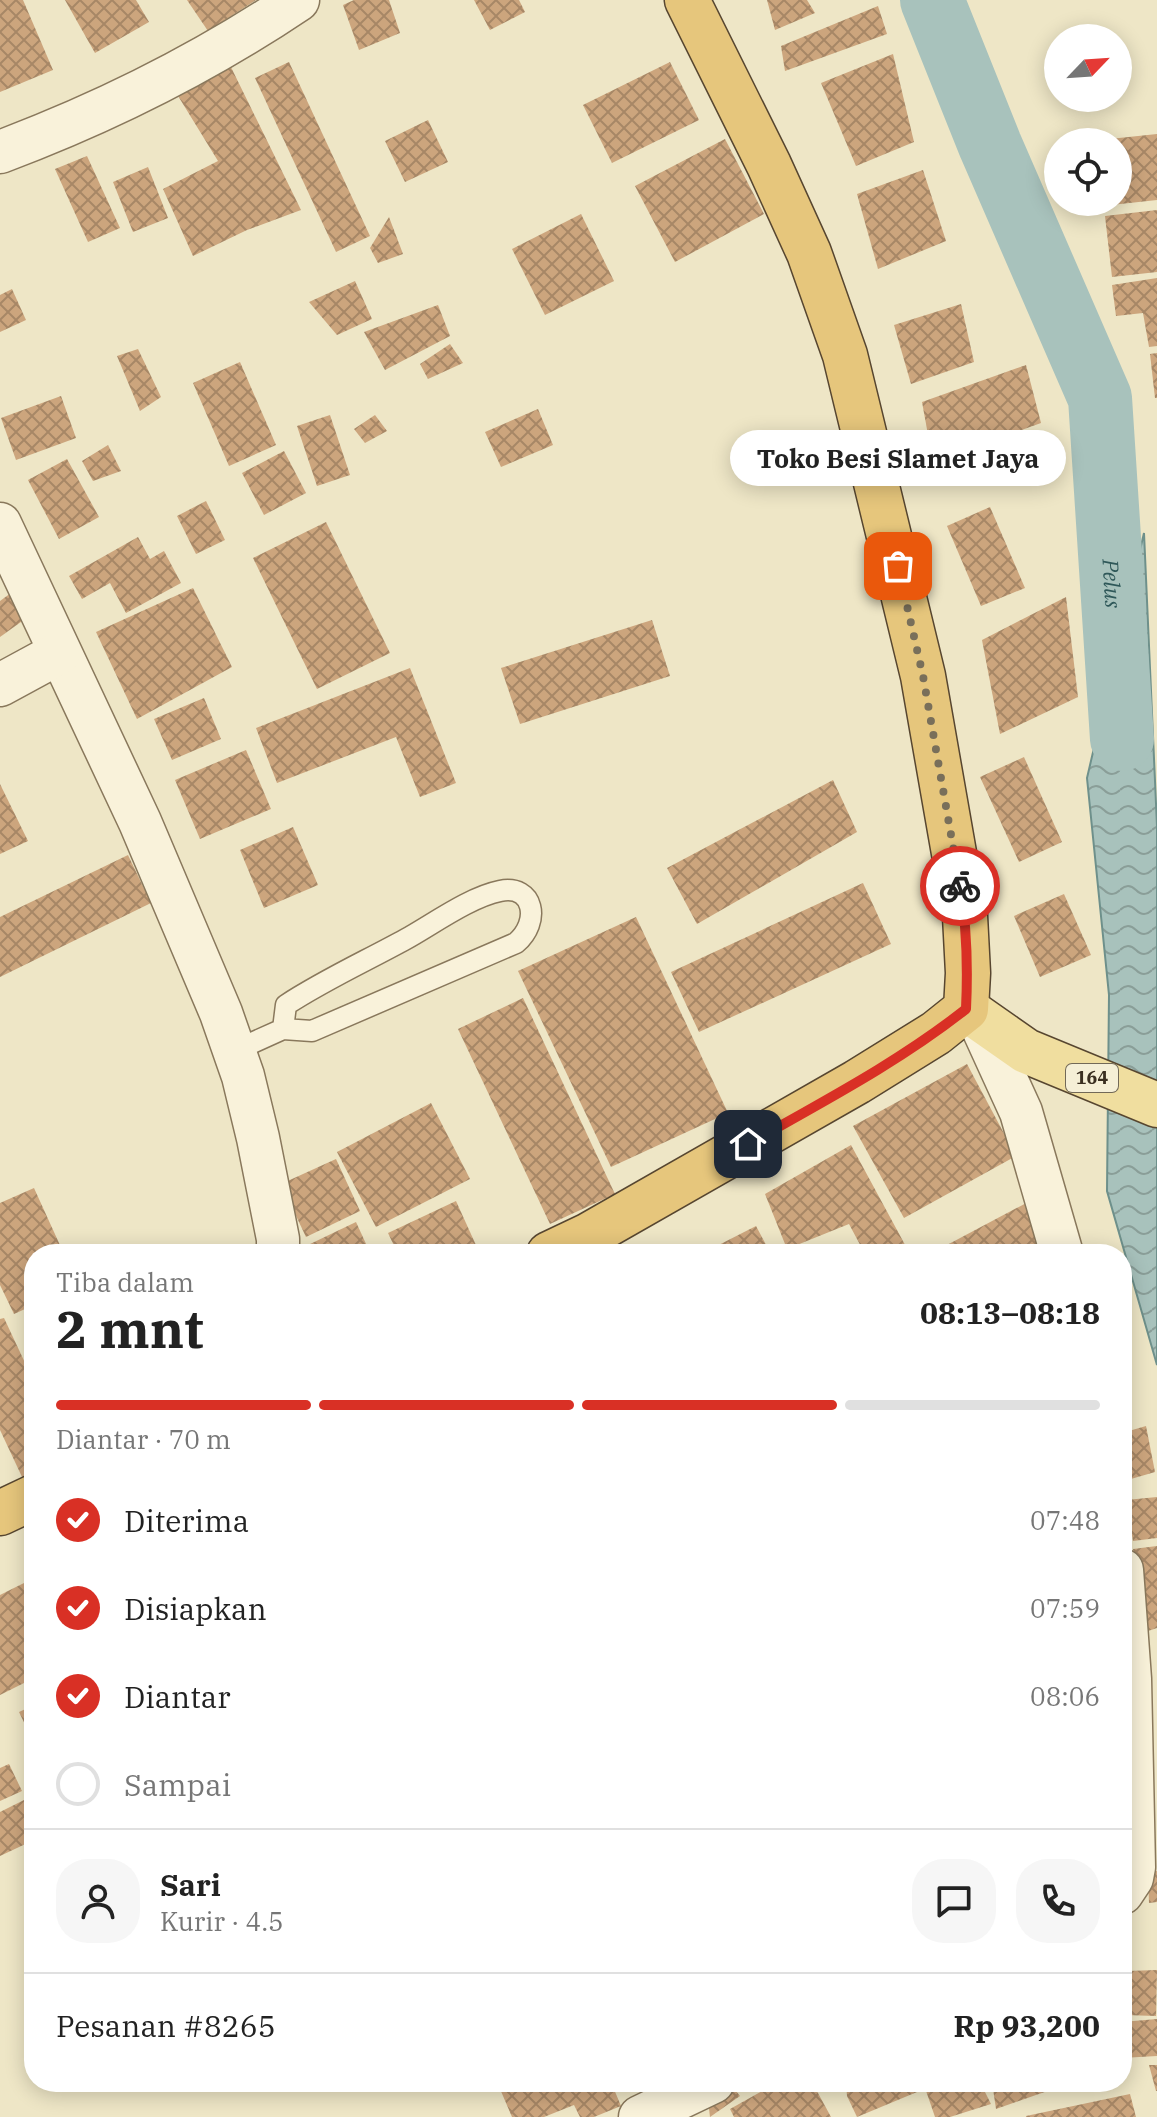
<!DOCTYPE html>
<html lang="id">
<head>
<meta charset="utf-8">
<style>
  :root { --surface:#fff; --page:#f6f6f6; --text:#222; --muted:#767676; --line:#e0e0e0; --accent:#d93025 }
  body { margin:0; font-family:"IBM Plex Serif",serif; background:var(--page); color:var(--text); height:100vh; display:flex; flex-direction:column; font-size:30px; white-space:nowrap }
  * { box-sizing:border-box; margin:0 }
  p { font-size:26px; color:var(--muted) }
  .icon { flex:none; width:44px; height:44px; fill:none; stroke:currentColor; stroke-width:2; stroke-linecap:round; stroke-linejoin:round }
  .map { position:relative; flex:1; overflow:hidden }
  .panel { position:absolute; left:24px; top:1244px; width:1108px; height:848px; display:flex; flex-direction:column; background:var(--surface); border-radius:32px; box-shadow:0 4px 20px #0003 }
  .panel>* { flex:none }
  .needle { width:52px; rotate:65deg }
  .fabs { position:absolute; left:1044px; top:24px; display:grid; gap:16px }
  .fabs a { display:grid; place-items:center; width:88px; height:88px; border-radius:50%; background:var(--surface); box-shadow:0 4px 20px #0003; font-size:40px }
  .pin { position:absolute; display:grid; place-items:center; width:68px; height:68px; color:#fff; margin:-34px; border-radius:16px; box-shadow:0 4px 12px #0006 }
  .courier { position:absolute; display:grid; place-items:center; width:80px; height:80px; margin:-40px; border:6px solid #d93025; border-radius:50%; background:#fff; color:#222; box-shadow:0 2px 10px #0007 }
  .bubble { position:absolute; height:56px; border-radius:28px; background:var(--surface); box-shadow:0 4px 20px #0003; font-size:26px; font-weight:800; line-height:56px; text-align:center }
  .head em { font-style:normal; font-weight:800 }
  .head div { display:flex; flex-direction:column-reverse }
  .head { display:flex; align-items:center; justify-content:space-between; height:136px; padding:0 32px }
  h1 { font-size:52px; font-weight:800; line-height:60px }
  .bar { display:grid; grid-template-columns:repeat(4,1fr); gap:12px 8px; align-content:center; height:96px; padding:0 32px }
  .bar i { height:10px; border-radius:6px; background:var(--line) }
  .bar .selected { background:var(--accent) }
  .bar p { grid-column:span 4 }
  .line { display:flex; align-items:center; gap:20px; padding:0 32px; border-top:2px solid var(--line) }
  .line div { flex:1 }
  .round { display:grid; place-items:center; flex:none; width:84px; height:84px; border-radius:32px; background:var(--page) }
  ol { padding:0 32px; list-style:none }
  li { display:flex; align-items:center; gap:24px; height:88px }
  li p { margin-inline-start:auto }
  li .icon { padding:8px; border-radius:50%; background:var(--accent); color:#fff; stroke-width:4 }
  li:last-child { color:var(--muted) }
  li i { width:44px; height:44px; border:4px solid var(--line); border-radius:50% }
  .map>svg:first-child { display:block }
</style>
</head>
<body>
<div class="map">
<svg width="1157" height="2117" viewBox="0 0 1157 2117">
  <defs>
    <pattern id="water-waves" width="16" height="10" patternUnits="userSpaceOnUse" patternTransform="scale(2)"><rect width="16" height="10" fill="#a8c2bc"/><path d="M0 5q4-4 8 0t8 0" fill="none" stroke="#8a9e98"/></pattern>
    <pattern id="building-cross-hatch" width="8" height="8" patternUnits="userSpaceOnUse" patternTransform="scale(2)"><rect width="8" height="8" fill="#cca57d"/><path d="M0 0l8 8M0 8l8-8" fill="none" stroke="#a78766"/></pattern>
  </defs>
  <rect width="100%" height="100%" fill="#eee6c6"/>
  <polygon fill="url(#water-waves)" stroke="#6e908b" stroke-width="2" points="1144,533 1157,826 1157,1365 1107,1191 1109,995 1087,778"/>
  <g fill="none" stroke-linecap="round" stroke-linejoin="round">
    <path stroke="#a8c2bc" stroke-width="64" id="s1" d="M932,0L990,145L1100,398L1122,739"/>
  </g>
  <g fill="url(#building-cross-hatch)">
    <polygon points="0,0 23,0 53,70 0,92"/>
    <polygon points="65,0 136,0 149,22 95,53"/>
    <polygon points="187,0 256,0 208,31"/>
    <polygon points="354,0 389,0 400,33 359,50 343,5"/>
    <polygon points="474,0 519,0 525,12 490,30"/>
    <polygon points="767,0 807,0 815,13 775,30"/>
    <polygon points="878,6 887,34 785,71 781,46"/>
    <polygon points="893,54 914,142 856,166 821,83"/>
    <polygon points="227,59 301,210 247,230 193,256 163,189 218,161 175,91"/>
    <polygon points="289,62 370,236 336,252 255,78"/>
    <polygon points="670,62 699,120 612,163 583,105"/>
    <polygon points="428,120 448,162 405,182 385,141"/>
    <polygon points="1157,134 1157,200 1102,206 1101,202 1118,202 1118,142 1100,142 1100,140"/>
    <polygon points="725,139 764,214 675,262 635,186"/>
    <polygon points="87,156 120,228 88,242 55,169"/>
    <polygon points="148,167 168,218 133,232 113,182"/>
    <polygon points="923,170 946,241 878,269 857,194"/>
    <polygon points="1157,210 1157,272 1112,277 1105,216"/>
    <polygon points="581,214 614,281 545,315 512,249"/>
    <polygon points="389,217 403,254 378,263 370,248"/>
    <polygon points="1157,278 1157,346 1149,347 1143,313 1116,316 1112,285"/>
    <polygon points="355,281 372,319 337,335 309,302"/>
    <polygon points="12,289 26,320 0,332 0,295"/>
    <polygon points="961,304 974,362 911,384 894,325"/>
    <polygon points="438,305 450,336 385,370 364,332"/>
    <polygon points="450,344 463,363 428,379 420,364"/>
    <polygon points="138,349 161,397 140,411 117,356"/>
    <polygon points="1157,353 1157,398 1155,398 1150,354"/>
    <polygon points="240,362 276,445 229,466 193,383"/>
    <polygon points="1026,365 1041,423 933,462 922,402"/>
    <polygon points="61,396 76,438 16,460 1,418"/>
    <polygon points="538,409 553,445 501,467 485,432"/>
    <polygon points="330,415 350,475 317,486 297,426"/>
    <polygon points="375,415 387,431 365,443 354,429"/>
    <polygon points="108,445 121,471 93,481 82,461"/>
    <polygon points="284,451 306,493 264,515 242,473"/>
    <polygon points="67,459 99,517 59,539 28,480"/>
    <polygon points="206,501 225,540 196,554 177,516"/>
    <polygon points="990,507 1025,588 981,606 947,526"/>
    <polygon points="326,522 390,653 317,689 253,558"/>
    <polygon points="138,537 150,559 164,551 181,583 126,613 110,583 82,599 69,576"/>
    <polygon points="193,588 232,667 137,719 96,632"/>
    <polygon points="15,590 32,614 0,637 0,601"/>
    <polygon points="1066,597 1078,697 1000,734 982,640"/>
    <polygon points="652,620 670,676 520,724 501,668"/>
    <polygon points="410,668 456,783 420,797 396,737 277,783 256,728"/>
    <polygon points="204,698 221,739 172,760 154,719"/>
    <polygon points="246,750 271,809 200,839 175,780"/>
    <polygon points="1024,757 1062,842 1019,862 980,777"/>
    <polygon points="833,780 857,832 697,924 667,868"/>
    <polygon points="0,784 28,841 0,854"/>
    <polygon points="293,827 318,885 264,908 240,850"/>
    <polygon points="128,855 151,903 0,977 0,917"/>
    <polygon points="863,883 891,944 699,1032 671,972"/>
    <polygon points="1064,894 1091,955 1040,977 1014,916"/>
    <polygon points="636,917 728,1113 611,1167 518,971"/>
    <polygon points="523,998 615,1194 550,1224 458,1029"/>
    <polygon points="967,1064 1016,1156 904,1218 853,1126"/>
    <polygon points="431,1103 470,1179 376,1227 337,1152"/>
    <polygon points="851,1145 910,1254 865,1254 849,1224 787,1249 765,1194"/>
    <polygon points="336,1159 360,1211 306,1237 281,1184"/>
    <polygon points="34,1188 64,1254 34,1254 34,1305 14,1314 0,1285 0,1203"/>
    <polygon points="456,1201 480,1254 398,1254 388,1233"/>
    <polygon points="1030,1201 1044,1254 930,1254"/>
    <polygon points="356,1222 367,1246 351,1254 312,1254 308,1245"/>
    <polygon points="756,1226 771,1254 701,1254"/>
    <polygon points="1102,1246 1104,1254 1085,1254"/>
    <polygon points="4,1318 34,1382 34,1474 23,1479 0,1430 0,1319"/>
    <polygon points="1146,1426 1155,1472 1124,1481 1122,1433"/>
    <polygon points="1157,1497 1157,1538 1133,1541 1126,1500"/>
    <polygon points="1157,1546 1157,1628 1145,1632 1133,1549"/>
    <polygon points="34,1578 34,1678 0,1695 0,1595"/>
    <polygon points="34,1705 34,1743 19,1712"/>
    <polygon points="9,1764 22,1791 0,1801 0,1768"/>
    <polygon points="24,1800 34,1822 34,1840 0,1856 0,1812"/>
    <polygon points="1157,1871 1157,1902 1149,1903 1148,1872"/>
    <polygon points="1157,1970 1156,2016 1124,2015 1127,1971"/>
    <polygon points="1157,2019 1157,2056 1122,2058 1122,2022"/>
    <polygon points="1149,2065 1157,2065 1157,2091 1156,2091"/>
    <polygon points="497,2082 611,2082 621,2106 594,2117 580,2117 574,2105 544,2117 512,2117"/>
    <polygon points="778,2082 812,2082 831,2117 734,2117 730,2109"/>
    <polygon points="846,2082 913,2082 917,2092 857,2117 847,2096"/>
    <polygon points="923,2082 980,2082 991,2104 950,2117 935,2117"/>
    <polygon points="992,2082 1054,2082 1056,2088 996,2109"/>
    <polygon points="736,2091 740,2096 710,2117 708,2100"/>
    <polygon points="1130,2094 1136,2117 1026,2117 1026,2116"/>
  </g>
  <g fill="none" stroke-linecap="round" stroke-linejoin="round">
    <defs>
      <path id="service" d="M234,1051L283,1029L312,1031L516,943C541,922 534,884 500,891C470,897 433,924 406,939C366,961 324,980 286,1005L283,1029"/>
      <g id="minor">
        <path d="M0,152C104,113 206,62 298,0"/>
        <polyline points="0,524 140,822 221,1013 243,1076 258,1138 278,1239 278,1254"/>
        <polyline points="0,685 59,653"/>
        <polyline points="979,1020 1021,1112 1062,1254"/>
        <polyline points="1122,1570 1130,1679 1134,1867 1132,1878 1122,1893"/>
        <polyline points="640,2117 713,2082"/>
      </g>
      <polyline id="primary" points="966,1009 1026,1051 1157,1105"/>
      <g id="trunk">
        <polyline points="549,1254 589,1235 857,1082 936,1033 966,1009 968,973 965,916 923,676 845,355 809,253 769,165 687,0"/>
        <polyline points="0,1513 34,1497"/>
      </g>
    </defs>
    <use href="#service" stroke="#89785c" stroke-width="23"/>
    <use href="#minor" stroke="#89785c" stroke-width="45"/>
    <use href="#primary" stroke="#574630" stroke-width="47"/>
    <use href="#trunk" stroke="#574630" stroke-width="47"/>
    <use href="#service" stroke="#f9f2da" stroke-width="20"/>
    <use href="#minor" stroke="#f9f2da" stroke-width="42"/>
    <use href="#primary" stroke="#f0de9f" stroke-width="44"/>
    <use href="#trunk" stroke="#e6c67c" stroke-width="44"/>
  </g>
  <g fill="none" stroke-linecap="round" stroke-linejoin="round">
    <polyline stroke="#796f5a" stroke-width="8" stroke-dasharray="0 14.4" points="898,566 923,676 960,886"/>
    <path stroke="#d93025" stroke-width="10" d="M748,1144C822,1102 899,1062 966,1009C968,967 967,927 960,886"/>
  </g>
  <g text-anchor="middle" stroke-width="6" stroke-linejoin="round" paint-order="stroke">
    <rect fill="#f5efd6" stroke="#726957" stroke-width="2" x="1066" y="1064" width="52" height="28" rx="6"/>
    <g font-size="18" font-weight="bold" fill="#3a2f20">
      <text x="1092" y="1084">164</text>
    </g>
    <g font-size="22" font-style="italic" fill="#2f5859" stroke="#f5efd6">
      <text dy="8" stroke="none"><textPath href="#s1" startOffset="618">Pelus</textPath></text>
    </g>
  </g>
</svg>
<div class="fabs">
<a><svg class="needle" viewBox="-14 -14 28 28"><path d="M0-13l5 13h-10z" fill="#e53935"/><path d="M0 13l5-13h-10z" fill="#767676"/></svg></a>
<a><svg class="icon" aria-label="locate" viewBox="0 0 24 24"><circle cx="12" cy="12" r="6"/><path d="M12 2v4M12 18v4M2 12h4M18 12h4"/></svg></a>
</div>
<div class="pin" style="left:898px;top:566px;background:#ea580c"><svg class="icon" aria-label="bag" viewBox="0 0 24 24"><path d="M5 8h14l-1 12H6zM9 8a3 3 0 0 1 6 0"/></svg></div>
<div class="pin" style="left:748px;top:1144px;background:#1f2937"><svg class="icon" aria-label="home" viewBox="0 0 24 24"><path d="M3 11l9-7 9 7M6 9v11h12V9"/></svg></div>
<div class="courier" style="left:960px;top:886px"><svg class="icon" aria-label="bike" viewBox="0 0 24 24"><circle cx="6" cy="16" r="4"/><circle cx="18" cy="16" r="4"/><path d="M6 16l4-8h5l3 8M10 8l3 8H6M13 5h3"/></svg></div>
<div class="bubble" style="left:730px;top:430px;width:336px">Toko Besi Slamet Jaya</div>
<section class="panel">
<div class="head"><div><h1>2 mnt</h1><p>Tiba dalam</p></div><em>08:13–08:18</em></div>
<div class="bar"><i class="selected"></i><i class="selected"></i><i class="selected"></i><i></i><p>Diantar · 70 m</p></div>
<ol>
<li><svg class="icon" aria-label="check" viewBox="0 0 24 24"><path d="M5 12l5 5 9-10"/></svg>Diterima<p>07:48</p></li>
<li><svg class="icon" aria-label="check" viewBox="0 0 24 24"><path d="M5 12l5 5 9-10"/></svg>Disiapkan<p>07:59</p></li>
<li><svg class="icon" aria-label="check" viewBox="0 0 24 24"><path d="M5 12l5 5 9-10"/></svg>Diantar<p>08:06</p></li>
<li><i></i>Sampai</li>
</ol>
<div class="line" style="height:144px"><a class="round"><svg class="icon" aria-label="person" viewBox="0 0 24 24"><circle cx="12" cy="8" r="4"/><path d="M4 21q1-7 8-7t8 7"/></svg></a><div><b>Sari</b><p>Kurir · 4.5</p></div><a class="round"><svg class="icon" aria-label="chat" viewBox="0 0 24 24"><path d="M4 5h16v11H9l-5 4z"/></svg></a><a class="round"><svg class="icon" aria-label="phone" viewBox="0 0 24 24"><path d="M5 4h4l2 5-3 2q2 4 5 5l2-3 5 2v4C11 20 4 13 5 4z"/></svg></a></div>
<div class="line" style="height:104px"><div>Pesanan #8265</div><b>Rp 93,200</b></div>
</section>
</div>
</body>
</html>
